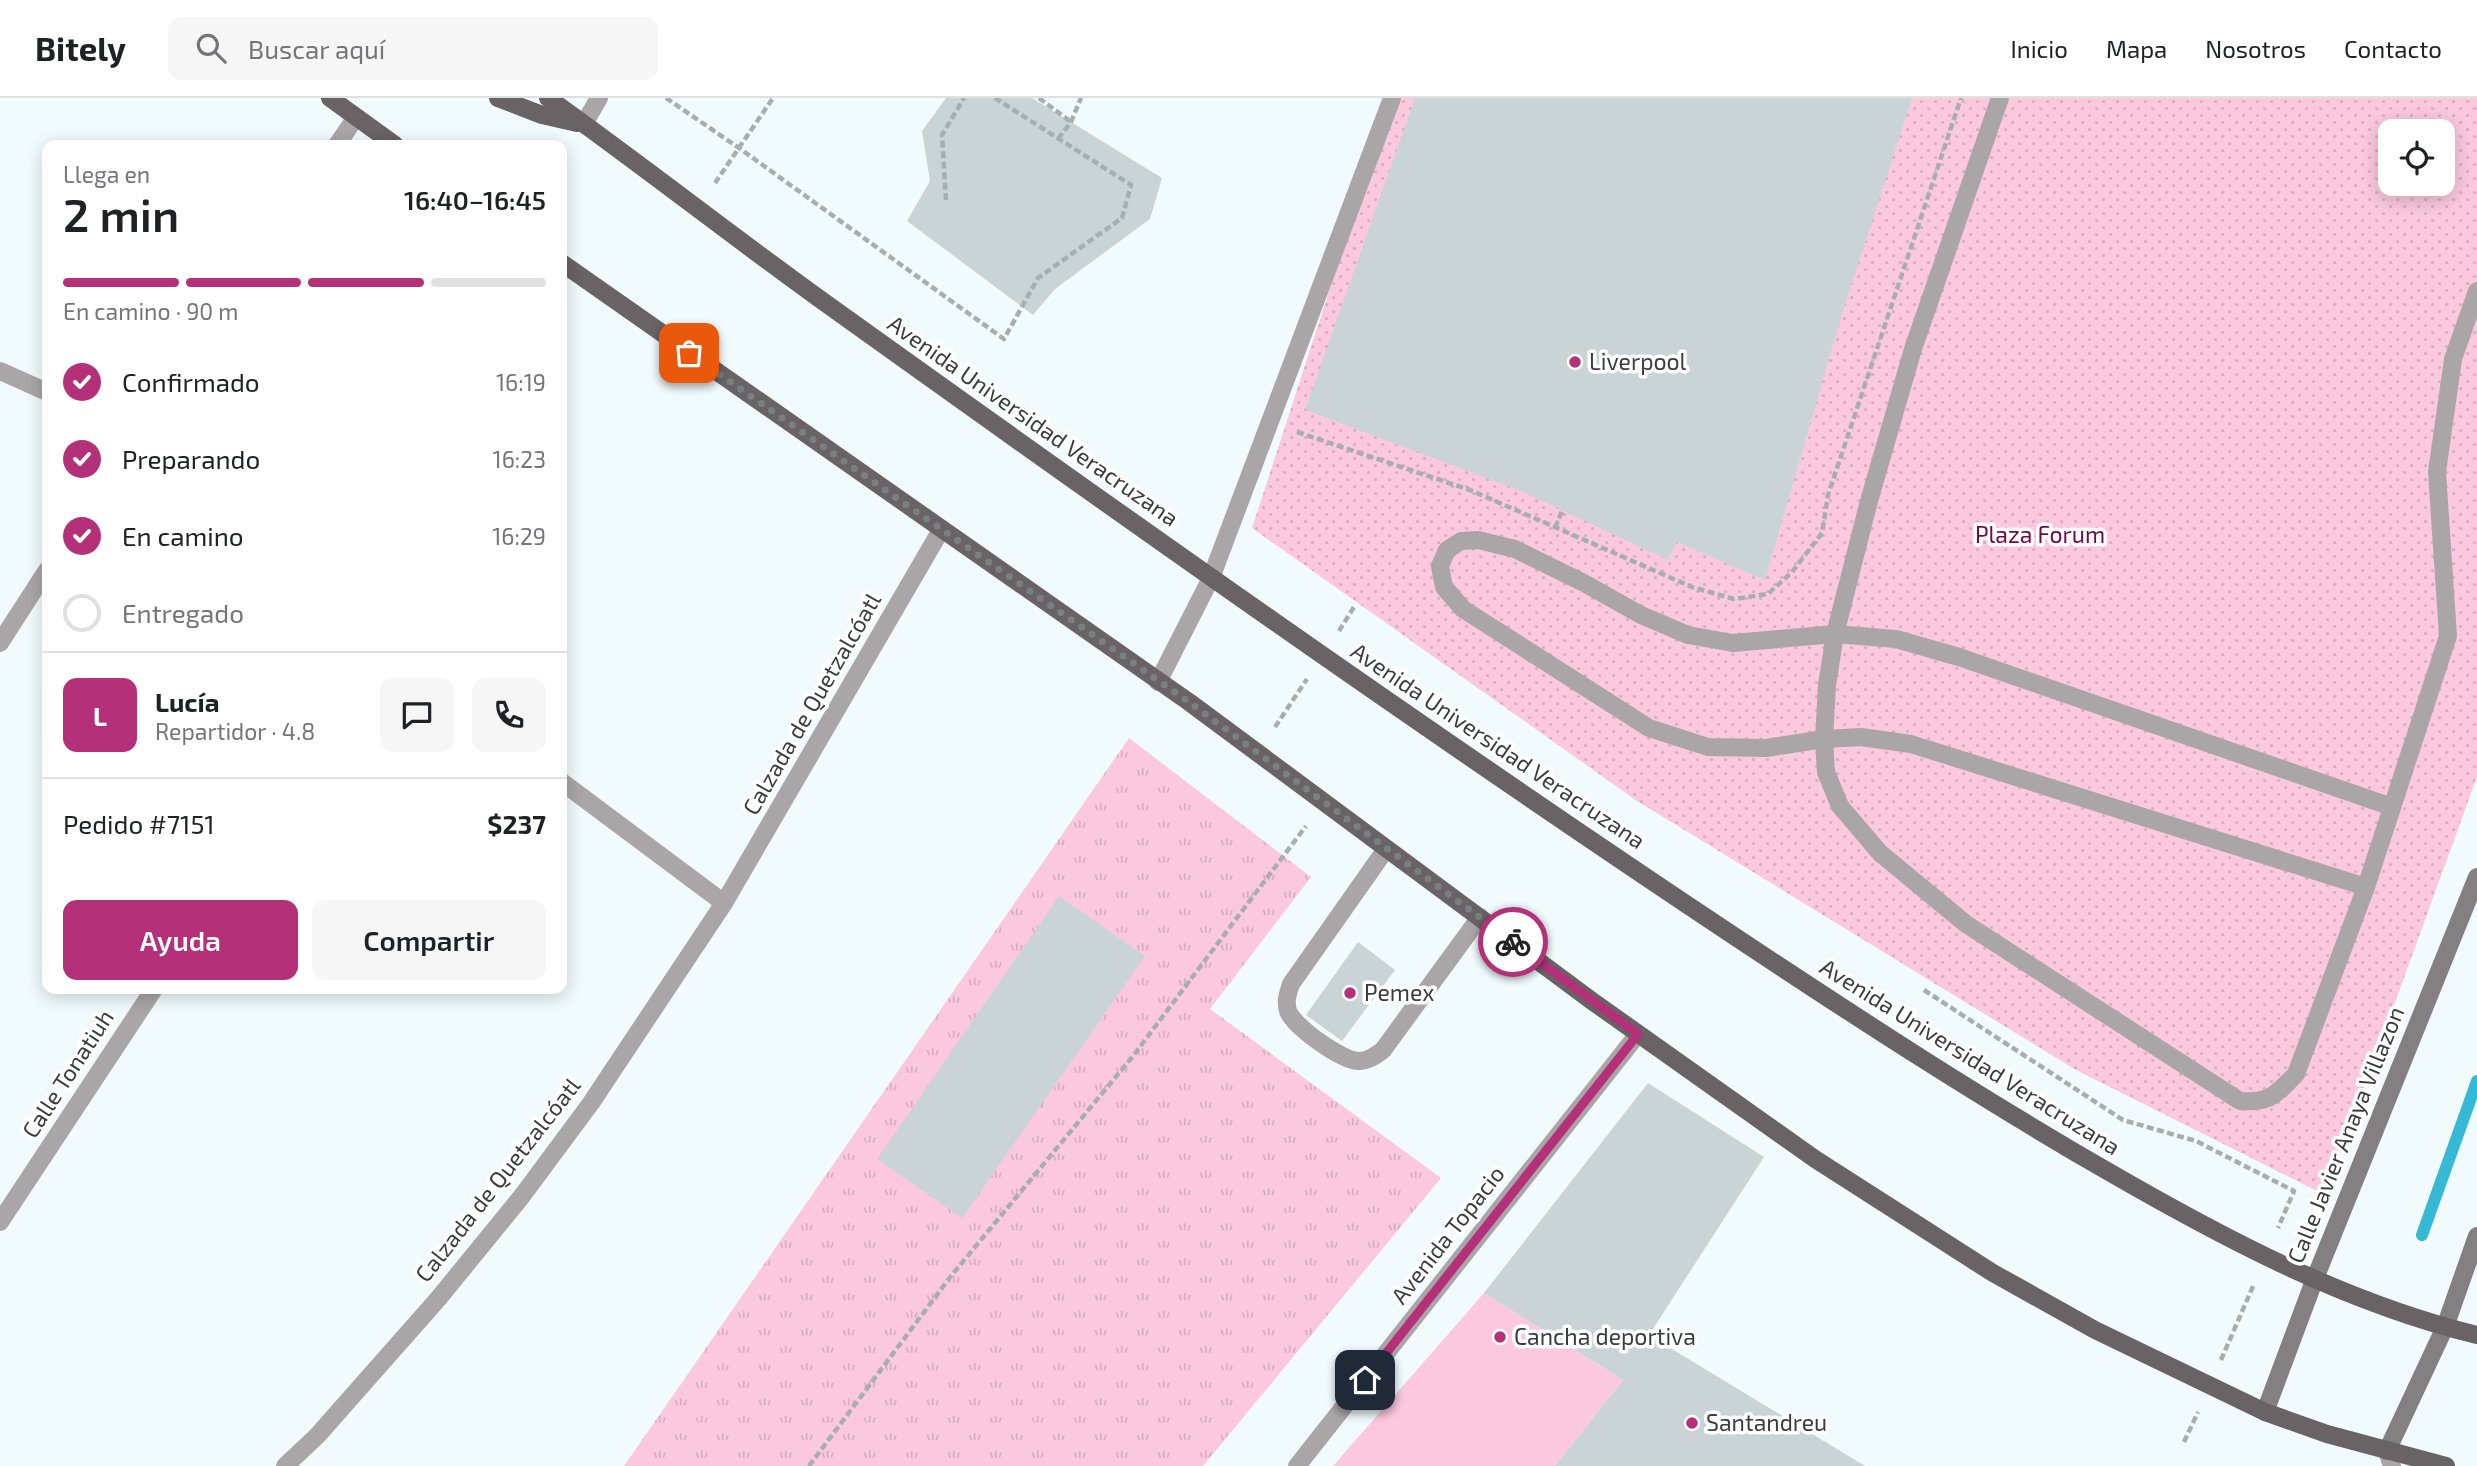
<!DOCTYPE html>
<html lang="es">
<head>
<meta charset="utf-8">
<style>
  :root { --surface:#fff; --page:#f6f6f6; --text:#202124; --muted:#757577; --line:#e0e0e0; --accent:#b43179 }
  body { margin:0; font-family:"Exo 2",sans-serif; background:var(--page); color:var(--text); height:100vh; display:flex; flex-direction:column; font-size:26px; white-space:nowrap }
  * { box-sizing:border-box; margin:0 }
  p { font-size:23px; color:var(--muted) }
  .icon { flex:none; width:38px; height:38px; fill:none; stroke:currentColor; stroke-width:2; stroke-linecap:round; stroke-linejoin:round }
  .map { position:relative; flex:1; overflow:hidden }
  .details { position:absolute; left:42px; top:42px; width:525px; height:854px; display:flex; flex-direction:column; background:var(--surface); border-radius:14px; box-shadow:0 4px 18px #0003 }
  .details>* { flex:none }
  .buttons { position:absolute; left:2378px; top:21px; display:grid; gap:14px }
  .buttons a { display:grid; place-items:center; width:77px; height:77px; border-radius:14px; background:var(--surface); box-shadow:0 4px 18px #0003; font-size:35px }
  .pin { position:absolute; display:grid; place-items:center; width:60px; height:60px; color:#fff; margin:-30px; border-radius:14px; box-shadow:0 4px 10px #0006 }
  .courier { position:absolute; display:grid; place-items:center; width:70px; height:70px; margin:-35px; border:5px solid #b43179; border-radius:50%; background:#fff; color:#222; box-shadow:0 2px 9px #0007 }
  .headline em { font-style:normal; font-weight:600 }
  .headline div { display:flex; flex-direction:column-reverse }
  .headline { display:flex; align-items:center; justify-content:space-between; height:119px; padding:0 21px }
  h1 { font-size:46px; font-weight:600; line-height:52px }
  .bar { display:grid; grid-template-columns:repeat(4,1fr); gap:10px 7px; align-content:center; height:84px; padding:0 21px }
  .bar i { height:9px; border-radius:5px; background:var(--line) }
  .bar .active { background:var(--accent) }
  .bar p { grid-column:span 4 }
  .line { display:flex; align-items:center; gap:18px; padding:0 21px; border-top:2px solid var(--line) }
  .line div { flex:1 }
  .round { display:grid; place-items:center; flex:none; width:74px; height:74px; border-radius:14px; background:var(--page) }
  ol { padding:0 21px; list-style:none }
  li { display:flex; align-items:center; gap:21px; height:77px }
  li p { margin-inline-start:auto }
  li .icon { padding:7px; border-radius:50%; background:var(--accent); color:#fff; stroke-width:4 }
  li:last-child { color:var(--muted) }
  li i { width:38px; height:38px; border:4px solid var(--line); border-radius:50% }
  .button { display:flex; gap:14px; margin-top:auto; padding:14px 21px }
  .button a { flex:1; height:80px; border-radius:14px; background:var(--accent); color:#fff; font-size:28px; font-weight:600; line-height:80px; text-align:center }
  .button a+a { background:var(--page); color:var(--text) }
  header { display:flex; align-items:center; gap:42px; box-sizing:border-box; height:98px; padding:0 35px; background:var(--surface); border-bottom:2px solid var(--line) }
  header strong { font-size:33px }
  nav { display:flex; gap:38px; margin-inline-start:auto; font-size:24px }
  .search { width:490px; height:63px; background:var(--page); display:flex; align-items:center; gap:18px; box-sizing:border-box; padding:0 24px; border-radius:14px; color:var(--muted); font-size:26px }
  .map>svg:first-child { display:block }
</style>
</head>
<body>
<header>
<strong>Bitely</strong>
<div class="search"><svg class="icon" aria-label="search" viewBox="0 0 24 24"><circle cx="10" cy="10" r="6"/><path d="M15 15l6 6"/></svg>Buscar aquí</div>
<nav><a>Inicio</a><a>Mapa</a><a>Nosotros</a><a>Contacto</a></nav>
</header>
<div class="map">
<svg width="2477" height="1368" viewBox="0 0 2477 1368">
  <defs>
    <pattern id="grass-tufts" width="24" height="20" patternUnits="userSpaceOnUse" patternTransform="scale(1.75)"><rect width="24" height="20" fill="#fbc8de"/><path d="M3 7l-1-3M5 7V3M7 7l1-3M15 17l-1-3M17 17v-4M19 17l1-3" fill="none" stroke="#d8adc0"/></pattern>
    <pattern id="park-dots" width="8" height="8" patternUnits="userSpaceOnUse" patternTransform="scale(1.75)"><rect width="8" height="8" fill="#fbc8de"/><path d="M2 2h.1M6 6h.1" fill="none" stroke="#d8adc0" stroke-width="1.8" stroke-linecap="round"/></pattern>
  </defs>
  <rect width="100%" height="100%" fill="#f1fbfe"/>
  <polygon fill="url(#grass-tufts)" points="1129,640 1311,779 1210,911 1441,1080 1203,1368 624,1368"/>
  <path fill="url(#park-dots)" fill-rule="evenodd" d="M1392,0H2477V679L2325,1097L2076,972L1637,703L1252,430ZM2390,33H2443V86H2390Z"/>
  <polygon fill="#fbc8de" points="1484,1195 1623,1282 1555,1368 1333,1368"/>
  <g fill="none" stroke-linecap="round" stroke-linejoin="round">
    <polyline stroke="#36b9d5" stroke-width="12" points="2422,1137 2477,983"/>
  </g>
  <g fill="#cad4d7">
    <polygon points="946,0 1032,0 1162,80 1150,121 1055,191 1033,217 907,123 930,83 922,33"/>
    <polygon points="1415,0 1912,0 1842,216 1765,482 1677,444 1668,462 1519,392 1305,312"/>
    <polygon points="1059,798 1145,858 962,1120 877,1061"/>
    <polygon points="1358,844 1395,872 1342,943 1306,917"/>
    <polygon points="1648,985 1764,1059 1649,1237 1865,1368 1555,1368 1623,1282 1484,1195"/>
  </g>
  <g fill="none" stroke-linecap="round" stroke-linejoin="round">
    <g stroke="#a6aeb0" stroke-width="4.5" stroke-dasharray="7 3.5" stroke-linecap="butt">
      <polyline points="666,0 739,50 1004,241 1038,180 1122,120 1131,87 995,0"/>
      <polyline points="1039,0 1071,24"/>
      <polyline points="1058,41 1071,24 1081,0"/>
      <polyline points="715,85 773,0"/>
      <polyline points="946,102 942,37 964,0"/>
      <polyline points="1297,334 1470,392 1692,489 1734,501 1768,496 1792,474 1822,435 1828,397 1961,0"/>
      <polyline points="1555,430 1562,413"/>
      <polyline points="1339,533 1354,509"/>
      <polyline points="1275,629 1307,581"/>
      <polyline points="1924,892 2123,1022 2196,1043 2294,1093 2278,1130"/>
      <polyline points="2221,1262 2254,1186"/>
      <polyline points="2184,1344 2198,1314"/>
      <polyline points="809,1368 951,1178 1133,958 1306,728"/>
    </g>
    <g stroke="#aaa6a8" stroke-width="18">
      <path d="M2000,0L1913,251L1869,403L1835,536L1827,587L1824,641L1826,674L1840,708L1880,755L1966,826L2240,1003C2271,1005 2275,997 2296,976L2366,789L2448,538L2437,374L2453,261L2477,193"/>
      <polyline points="1158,584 1211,480 1392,0"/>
      <path d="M1386,751L1291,886C1288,895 1285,903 1288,913C1294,929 1341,962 1358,963C1368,963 1375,958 1383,952L1480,819"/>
      <polyline points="2366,789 1911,646 1861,639 1824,641 1766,650 1708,649 1649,630 1463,511 1444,489 1440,468 1447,452 1461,443 1478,442 1515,451 1584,485 1641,517 1688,537 1733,545 1835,536 1896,541 1959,559 2392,709"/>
    </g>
    <g stroke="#aaa6a8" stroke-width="18">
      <polyline points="584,26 599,0"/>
      <polyline points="337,47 356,19"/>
      <polyline points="0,273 47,294"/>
      <polyline points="0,545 47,472"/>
      <polyline points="562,684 724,805"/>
      <polyline points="0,1124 154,891"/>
      <polyline points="2387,1353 2392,1368"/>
      <polyline points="285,1368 317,1338 438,1201 522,1098 591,1005 724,805 941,432"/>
      <polyline points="1297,1368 1638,936"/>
    </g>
    <g stroke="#847f81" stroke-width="18">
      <polyline points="2265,1314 2314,1183 2477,779"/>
      <polyline points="2387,1353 2445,1229 2477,1138"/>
    </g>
    <g stroke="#696365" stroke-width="18">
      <polyline points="330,0 395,47"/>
      <polyline points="498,0 542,17 577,25"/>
      <path d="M548,0C639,65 727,134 817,199C1121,417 1426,633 1737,840C1859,921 1982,1001 2109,1074C2225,1141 2346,1205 2477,1237"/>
      <polyline points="562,165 1189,604 1592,903 1815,1061 1993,1175 2095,1232 2265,1314 2327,1336 2446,1368"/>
    </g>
  </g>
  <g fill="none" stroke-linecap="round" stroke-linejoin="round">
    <polyline stroke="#798081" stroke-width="7" stroke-dasharray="0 12.6" points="689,255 1189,604 1513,844"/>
    <polyline stroke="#b43179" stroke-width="9" points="1365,1282 1638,936 1513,844"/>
  </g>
  <g fill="#b43179" stroke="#fff" stroke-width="2.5">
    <circle cx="1575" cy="264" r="7"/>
    <circle cx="1350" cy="895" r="7"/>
    <circle cx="1500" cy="1239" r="7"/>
    <circle cx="1692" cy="1325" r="7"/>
  </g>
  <g text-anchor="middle" stroke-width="7" stroke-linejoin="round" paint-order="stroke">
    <g font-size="23" fill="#393d3e" stroke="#fff" text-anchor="start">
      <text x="1589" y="272">Liverpool</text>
      <text x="1364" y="903">Pemex</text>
      <text x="1514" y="1247">Cancha deportiva</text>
      <text x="1706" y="1333">Santandreu</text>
    </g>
    <g font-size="23" fill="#393d3e" stroke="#fff">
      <text transform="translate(1033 323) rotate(35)" y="8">Avenida Universidad Veracruzana</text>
      <text transform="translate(812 606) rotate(-60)" y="8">Calzada de Quetzalcóatl</text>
      <text transform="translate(1498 648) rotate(34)" y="8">Avenida Universidad Veracruzana</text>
      <text transform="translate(1970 959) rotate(32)" y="8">Avenida Universidad Veracruzana</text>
      <text transform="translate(68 976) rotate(-57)" y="8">Calle Tonatiuh</text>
      <text transform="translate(2346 1037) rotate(-68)" y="8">Calle Javier Anaya Villazon</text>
      <text transform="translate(498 1082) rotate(-52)" y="8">Calzada de Quetzalcóatl</text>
      <text transform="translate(1448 1137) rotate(-52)" y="8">Avenida Topacio</text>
    </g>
    <g font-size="23" fill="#710747" stroke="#fff">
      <text x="2040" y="445">Plaza Forum</text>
    </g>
  </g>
</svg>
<div class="buttons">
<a><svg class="icon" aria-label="locate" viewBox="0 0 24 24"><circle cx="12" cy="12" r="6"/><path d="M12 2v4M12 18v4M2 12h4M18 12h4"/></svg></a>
</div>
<div class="pin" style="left:689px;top:255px;background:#ea580c"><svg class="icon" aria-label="bag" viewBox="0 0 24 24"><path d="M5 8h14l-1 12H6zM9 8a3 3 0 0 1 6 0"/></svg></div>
<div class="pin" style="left:1365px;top:1282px;background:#1f2937"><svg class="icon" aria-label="home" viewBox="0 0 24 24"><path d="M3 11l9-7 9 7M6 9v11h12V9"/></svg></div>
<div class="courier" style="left:1513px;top:844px"><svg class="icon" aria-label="bike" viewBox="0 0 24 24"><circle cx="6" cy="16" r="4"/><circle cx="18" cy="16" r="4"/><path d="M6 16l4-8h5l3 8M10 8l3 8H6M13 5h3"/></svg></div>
<section class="details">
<div class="headline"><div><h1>2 min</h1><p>Llega en</p></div><em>16:40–16:45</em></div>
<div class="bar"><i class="active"></i><i class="active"></i><i class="active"></i><i></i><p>En camino · 90 m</p></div>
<ol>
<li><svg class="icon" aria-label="check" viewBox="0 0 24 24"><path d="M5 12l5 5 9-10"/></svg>Confirmado<p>16:19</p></li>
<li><svg class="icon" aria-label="check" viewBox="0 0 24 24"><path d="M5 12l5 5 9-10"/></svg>Preparando<p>16:23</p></li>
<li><svg class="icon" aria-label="check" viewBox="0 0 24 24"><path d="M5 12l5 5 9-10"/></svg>En camino<p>16:29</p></li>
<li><i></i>Entregado</li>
</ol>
<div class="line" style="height:126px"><b class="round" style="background:var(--accent);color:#fff">L</b><div><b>Lucía</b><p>Repartidor · 4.8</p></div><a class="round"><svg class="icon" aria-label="chat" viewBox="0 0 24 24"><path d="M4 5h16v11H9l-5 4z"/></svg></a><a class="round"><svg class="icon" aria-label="phone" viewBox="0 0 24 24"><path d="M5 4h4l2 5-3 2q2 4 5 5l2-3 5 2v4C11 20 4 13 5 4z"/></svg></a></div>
<div class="line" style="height:91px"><div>Pedido #7151</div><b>$237</b></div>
<div class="button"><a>Ayuda</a><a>Compartir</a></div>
</section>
</div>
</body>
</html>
